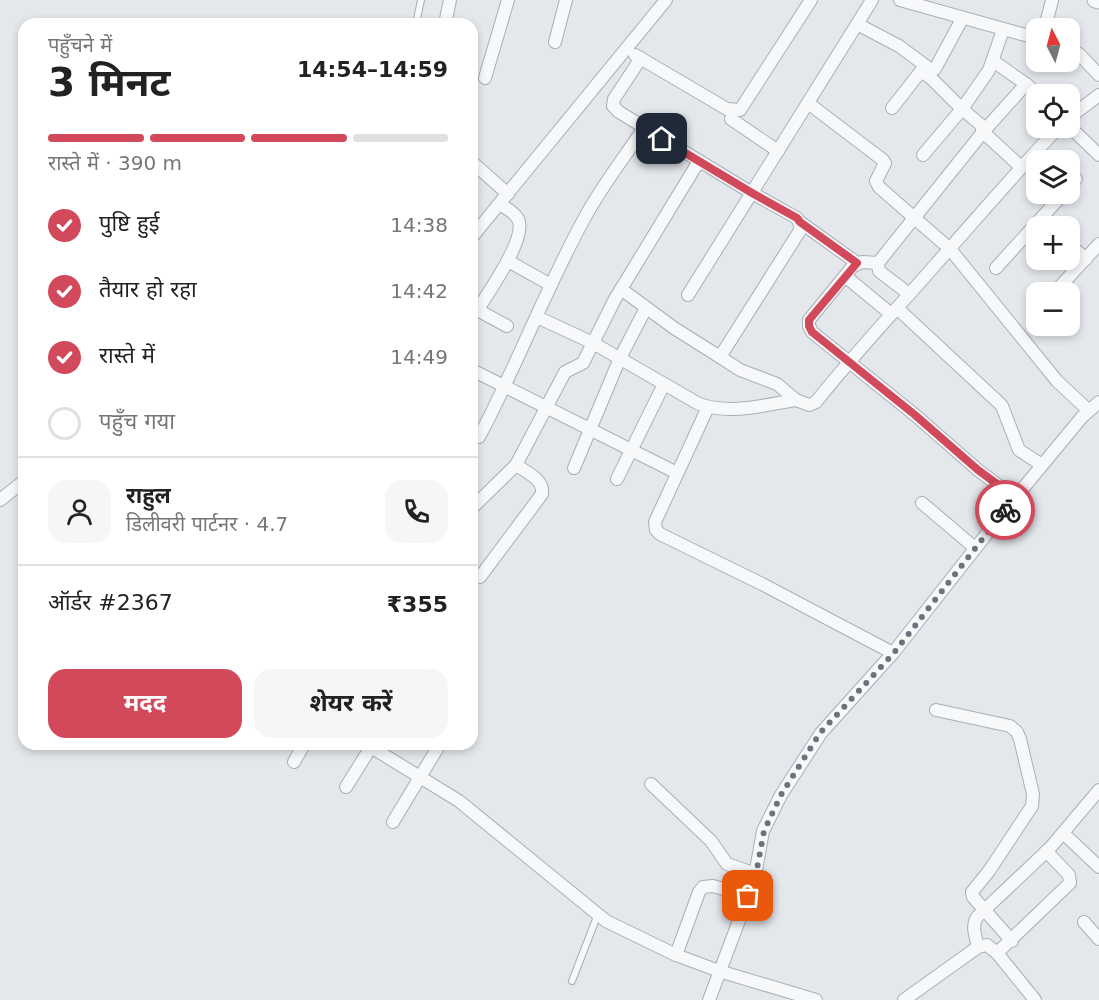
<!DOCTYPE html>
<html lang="hi">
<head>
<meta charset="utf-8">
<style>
  :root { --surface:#fff; --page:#f6f6f6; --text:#222; --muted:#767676; --line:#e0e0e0; --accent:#d1495b }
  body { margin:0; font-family:"DejaVu Sans","Noto Sans Devanagari",sans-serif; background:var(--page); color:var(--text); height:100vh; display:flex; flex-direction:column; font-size:22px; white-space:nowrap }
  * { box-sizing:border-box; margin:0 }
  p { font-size:20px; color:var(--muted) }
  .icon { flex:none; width:33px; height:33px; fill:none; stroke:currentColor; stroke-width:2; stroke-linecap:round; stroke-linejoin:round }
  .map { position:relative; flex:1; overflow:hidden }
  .panel { position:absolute; left:18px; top:18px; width:460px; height:732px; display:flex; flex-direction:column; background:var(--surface); border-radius:18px; box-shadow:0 3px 9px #0003 }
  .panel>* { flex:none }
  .needle { width:39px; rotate:354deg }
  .buttons { position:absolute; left:1026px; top:18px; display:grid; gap:12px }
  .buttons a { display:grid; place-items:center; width:54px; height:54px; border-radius:12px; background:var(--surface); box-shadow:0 3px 9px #0003; font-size:30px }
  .pin { position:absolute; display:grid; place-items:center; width:51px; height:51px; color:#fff; margin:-26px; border-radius:12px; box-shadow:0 3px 9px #0006 }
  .courier { position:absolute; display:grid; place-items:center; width:60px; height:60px; margin:-30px; border:4px solid #d1495b; border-radius:50%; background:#fff; color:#222; box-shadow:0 2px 8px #0007 }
  .overview em { font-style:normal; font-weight:700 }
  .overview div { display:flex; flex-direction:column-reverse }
  .overview { display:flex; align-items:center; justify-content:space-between; height:102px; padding:0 30px }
  h1 { font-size:39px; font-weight:700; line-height:45px }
  .bar { display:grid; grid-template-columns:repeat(4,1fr); gap:9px 6px; align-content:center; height:72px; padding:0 30px }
  .bar i { height:8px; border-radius:4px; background:var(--line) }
  .bar .selected { background:var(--accent) }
  .bar p { grid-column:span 4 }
  .line { display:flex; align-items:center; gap:15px; padding:0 30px; border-top:2px solid var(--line) }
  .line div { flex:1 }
  .round { display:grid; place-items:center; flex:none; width:63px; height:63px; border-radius:18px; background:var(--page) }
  ol { padding:0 30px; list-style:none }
  li { display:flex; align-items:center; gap:18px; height:66px }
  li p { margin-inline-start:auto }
  li .icon { padding:6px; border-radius:50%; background:var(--accent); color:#fff; stroke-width:4 }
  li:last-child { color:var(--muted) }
  li i { width:33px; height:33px; border:3px solid var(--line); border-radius:50% }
  .action { display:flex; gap:12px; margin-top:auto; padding:12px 30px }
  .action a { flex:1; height:69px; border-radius:18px; background:var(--accent); color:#fff; font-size:24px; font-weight:700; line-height:69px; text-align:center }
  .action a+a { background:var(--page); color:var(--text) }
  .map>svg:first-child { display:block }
</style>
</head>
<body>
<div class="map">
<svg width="1099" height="1000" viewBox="0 0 1099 1000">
  <rect width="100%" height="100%" fill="#e4e7ec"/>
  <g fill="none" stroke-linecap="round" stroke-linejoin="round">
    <defs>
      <g id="service">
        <polyline points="416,24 421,0"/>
        <polyline points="572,981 598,914"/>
      </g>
      <g id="minor">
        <polyline points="900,0 1036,38"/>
        <polyline points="445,24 450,0"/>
        <polyline points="857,24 899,46 930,69 935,69 962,19"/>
        <polyline points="1045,28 1052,0"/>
        <polyline points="555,42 566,0"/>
        <polyline points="1070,49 1079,54 1099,75"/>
        <polyline points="635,55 727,109 740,110 811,0"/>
        <polyline points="641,58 614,99 613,106 619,112 752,193 797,218 801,227 799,232 720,357"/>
        <polyline points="993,61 1026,84 1037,94"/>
        <polyline points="485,78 508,0"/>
        <polyline points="808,103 883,160 885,163 876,181 879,187 950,249 1057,381 1088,410"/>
        <polyline points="892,108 925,66"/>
        <polyline points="1070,117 1099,95"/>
        <polyline points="731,119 778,151"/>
        <polyline points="1070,127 1099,155"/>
        <polyline points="923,155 962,109 989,70 1003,30"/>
        <polyline points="472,162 508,194"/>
        <polyline points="1021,167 983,132 1026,84"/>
        <polyline points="1070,186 1076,179"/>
        <polyline points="800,222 857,263"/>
        <polyline points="472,237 666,0"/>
        <polyline points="1070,245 1086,259"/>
        <polyline points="508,261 551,285"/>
        <polyline points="878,263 862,262 853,266 809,320 809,326 812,332 915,415 978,470 1015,498"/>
        <polyline points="996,268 1063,194"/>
        <polyline points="845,276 891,314"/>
        <path d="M621,289L674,328L720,357L740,370L777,384L796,400L809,405L816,402C854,354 896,310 936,264C977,218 1016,172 1058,128"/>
        <polyline points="1055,292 1099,244"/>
        <polyline points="909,294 879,271 878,263 983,132 981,125 962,109 931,78 921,71"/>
        <polyline points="688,295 872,0"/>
        <polyline points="472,307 507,326"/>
        <polyline points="897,308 997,401 1002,406 1019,450 1042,465"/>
        <path d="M478,309C488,293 528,237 518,219C515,213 506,208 500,204"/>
        <path d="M537,317L593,343L699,404C731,415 764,405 796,400"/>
        <polyline points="472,370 677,473"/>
        <polyline points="708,407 655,522 656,530 660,534 762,584 893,653"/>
        <path d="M479,437C517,366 545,290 584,219C601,187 624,158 644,128"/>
        <polyline points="574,468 620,358 646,308"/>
        <polyline points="617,479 664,384"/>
        <polyline points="0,500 24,481"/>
        <polyline points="922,503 975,548"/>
        <polyline points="472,508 516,465 565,372 583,363 615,299 699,161"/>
        <path d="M480,577L542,494C544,479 526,472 516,465"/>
        <polyline points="936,710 1010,726 1017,732 1020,739 1033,794 1032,806 989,871 972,892 973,897 1012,941"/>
        <polyline points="366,744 459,801 606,921 676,955 719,971 816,1000"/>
        <polyline points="294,762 304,744"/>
        <polyline points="651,784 711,841 727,864 756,874"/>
        <polyline points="346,787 371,747"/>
        <polyline points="393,822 440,744"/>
        <polyline points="1063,833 1099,867"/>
        <polyline points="1084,922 1099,939"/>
        <path d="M978,947C976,937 971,927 977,917L1050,848L1099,790"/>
        <polyline points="997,953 1070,883 1069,875 1046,851"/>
        <polyline points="676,955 699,892 703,887 713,886 748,896"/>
        <polyline points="709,1000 754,881 763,831 781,795 821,733 893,653 1015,498 1082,417 1099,402"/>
        <polyline points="904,1000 978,947 987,945 997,953 1035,1000"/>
      </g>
      <polyline id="tertiary" points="1095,0 1099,1"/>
    </defs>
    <use href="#service" stroke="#a9aeb7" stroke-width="8"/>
    <use href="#minor" stroke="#a9aeb7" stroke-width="14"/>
    <use href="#tertiary" stroke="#a9aeb7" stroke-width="17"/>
    <use href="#service" stroke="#f7f8fa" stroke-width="6"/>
    <use href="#minor" stroke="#f7f8fa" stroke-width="12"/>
    <use href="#tertiary" stroke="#f7f8fa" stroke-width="15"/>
  </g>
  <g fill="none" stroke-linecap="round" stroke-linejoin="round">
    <polyline stroke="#6c737f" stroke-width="6" stroke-dasharray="0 10.8" points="748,896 756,874 764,831 781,795 820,733 893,654 1005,510"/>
    <polyline stroke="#d1495b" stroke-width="8" points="662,139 752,193 797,218 800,222 857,263 809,320 809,326 812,332 915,415 978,470 1016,498 1005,510"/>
  </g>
</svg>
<div class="buttons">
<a><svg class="needle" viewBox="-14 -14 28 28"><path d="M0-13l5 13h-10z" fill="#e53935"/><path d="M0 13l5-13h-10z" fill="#767676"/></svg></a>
<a><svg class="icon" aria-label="locate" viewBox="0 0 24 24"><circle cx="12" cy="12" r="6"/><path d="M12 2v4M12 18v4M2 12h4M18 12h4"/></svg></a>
<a><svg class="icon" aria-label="layers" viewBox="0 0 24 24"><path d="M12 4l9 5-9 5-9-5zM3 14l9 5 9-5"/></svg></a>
<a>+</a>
<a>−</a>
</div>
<div class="pin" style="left:748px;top:896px;background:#ea580c"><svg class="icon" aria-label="bag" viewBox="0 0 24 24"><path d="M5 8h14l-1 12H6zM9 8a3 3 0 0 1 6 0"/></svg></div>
<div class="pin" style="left:662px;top:139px;background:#1f2937"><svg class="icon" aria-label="home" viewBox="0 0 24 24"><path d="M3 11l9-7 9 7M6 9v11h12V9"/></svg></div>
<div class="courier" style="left:1005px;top:510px"><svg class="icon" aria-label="bike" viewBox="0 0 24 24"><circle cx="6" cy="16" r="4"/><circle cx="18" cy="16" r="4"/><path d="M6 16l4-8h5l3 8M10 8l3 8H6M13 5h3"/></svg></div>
<section class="panel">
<div class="overview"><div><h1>3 मिनट</h1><p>पहुँचने में</p></div><em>14:54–14:59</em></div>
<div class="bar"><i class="selected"></i><i class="selected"></i><i class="selected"></i><i></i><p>रास्ते में · 390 m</p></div>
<ol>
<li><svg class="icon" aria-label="check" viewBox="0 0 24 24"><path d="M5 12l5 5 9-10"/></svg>पुष्टि हुई<p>14:38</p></li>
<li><svg class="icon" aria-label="check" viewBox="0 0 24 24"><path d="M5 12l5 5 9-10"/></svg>तैयार हो रहा<p>14:42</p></li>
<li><svg class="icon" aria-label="check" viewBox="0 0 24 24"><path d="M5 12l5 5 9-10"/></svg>रास्ते में<p>14:49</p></li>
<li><i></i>पहुँच गया</li>
</ol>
<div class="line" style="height:108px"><a class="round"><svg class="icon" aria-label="person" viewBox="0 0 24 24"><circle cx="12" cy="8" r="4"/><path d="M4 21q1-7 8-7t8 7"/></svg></a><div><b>राहुल</b><p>डिलीवरी पार्टनर · 4.7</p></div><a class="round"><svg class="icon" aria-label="phone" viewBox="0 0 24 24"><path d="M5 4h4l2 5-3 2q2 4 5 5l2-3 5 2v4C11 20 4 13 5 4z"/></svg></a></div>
<div class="line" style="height:78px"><div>ऑर्डर #2367</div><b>₹355</b></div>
<div class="action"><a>मदद</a><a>शेयर करें</a></div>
</section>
</div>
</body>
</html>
